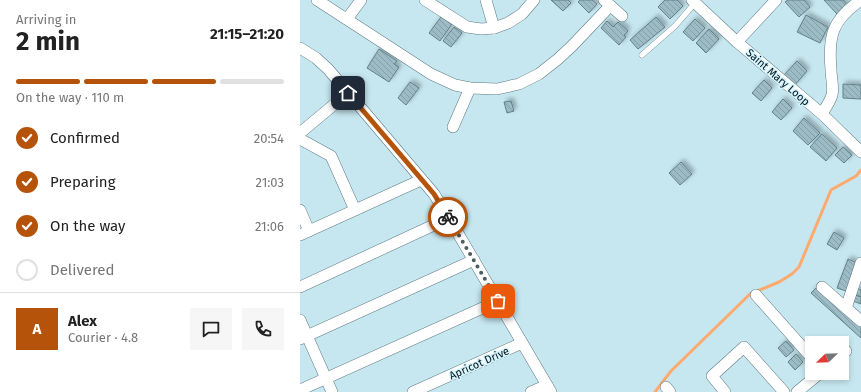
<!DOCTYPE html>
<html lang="en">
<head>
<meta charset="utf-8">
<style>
  :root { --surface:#fff; --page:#f6f6f6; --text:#222; --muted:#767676; --line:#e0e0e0; --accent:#b45309 }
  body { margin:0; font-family:"Fira Sans",sans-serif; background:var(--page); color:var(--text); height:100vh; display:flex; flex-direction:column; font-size:15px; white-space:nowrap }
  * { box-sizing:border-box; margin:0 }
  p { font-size:13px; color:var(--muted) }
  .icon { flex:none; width:22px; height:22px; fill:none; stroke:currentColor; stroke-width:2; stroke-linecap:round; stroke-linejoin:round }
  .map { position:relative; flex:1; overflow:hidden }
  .sheet { display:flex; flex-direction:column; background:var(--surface); width:300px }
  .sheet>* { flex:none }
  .needle { width:26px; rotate:247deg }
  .tools { position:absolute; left:505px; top:336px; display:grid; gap:8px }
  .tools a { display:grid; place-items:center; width:44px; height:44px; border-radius:0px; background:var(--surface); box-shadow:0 2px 6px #0003; font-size:20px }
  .pin { position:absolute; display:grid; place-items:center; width:34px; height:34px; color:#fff; margin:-17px; border-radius:8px; box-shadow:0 2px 6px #0006 }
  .courier { position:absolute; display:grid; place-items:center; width:40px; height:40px; margin:-20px; border:3px solid #b45309; border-radius:50%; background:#fff; color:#222; box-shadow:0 1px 5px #0007 }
  .overview em { font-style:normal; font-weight:700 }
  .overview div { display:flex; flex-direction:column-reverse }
  .overview { display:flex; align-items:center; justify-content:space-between; height:68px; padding:0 16px }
  h1 { font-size:26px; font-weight:700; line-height:30px }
  .bar { display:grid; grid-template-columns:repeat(4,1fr); gap:6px 4px; align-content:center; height:48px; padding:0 16px }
  .bar i { height:5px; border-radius:3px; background:var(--line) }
  .bar .active { background:var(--accent) }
  .bar p { grid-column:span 4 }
  .line { display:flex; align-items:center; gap:10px; padding:0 16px; border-top:1px solid var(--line) }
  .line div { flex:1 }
  .round { display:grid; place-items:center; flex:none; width:42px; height:42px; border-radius:0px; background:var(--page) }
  ol { padding:0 16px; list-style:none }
  li { display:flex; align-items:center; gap:12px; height:44px }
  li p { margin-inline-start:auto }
  li .icon { padding:4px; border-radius:50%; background:var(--accent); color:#fff; stroke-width:4 }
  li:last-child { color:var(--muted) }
  li i { width:22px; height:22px; border:2px solid var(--line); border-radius:50% }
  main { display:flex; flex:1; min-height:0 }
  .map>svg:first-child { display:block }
</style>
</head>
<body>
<main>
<section class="sheet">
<div class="overview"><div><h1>2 min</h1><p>Arriving in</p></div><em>21:15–21:20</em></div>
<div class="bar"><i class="active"></i><i class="active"></i><i class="active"></i><i></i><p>On the way · 110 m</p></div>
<ol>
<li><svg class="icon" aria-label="check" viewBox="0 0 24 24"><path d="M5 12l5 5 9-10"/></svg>Confirmed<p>20:54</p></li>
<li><svg class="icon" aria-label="check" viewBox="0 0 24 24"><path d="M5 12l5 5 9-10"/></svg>Preparing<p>21:03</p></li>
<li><svg class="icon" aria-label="check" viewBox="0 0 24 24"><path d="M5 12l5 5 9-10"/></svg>On the way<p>21:06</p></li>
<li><i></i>Delivered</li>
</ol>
<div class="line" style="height:72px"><b class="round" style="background:var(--accent);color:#fff">A</b><div><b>Alex</b><p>Courier · 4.8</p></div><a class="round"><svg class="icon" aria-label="chat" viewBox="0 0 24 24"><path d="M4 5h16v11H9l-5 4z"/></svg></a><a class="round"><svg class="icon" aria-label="phone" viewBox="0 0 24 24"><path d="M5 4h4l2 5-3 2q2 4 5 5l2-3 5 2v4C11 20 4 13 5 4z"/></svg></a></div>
</section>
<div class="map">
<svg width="561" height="392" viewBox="0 0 561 392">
  <defs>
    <pattern id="building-back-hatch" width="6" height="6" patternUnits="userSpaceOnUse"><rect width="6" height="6" fill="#9cbbc4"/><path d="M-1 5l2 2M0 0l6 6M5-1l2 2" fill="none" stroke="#85a0a8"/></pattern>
    <filter id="shadow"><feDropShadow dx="3" dy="-3" stdDeviation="2" flood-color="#0004"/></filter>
  </defs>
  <rect width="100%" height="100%" fill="#c7e7f0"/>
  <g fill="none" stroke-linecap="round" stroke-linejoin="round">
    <polyline stroke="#fea96e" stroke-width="3" points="355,392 371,371 450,294 479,282 492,274 499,267 531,190 556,176 561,170"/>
  </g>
  <g fill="url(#building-back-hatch)" stroke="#638089" filter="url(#shadow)">
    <polygon points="251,0 268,0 271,3 263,11"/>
    <polygon points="280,0 292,0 297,4 289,13 278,2"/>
    <polygon points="365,0 377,0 383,6 370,19 358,7"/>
    <polygon points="488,0 504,0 510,7 499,17 485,2"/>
    <polygon points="524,0 543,0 547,5 537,14"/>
    <polygon points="506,15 528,27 520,43 497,32"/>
    <polygon points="141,17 152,24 140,41 129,33"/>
    <polygon points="356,17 365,27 338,49 330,40"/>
    <polygon points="395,19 405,28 393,41 383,32"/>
    <polygon points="307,21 313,27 318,22 328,31 324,35 326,37 319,45 301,28"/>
    <polygon points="154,27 162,33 151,47 143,41"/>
    <polygon points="409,29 419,39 406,53 396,43"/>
    <polygon points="79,49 97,61 94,64 99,67 89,82 67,68"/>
    <polygon points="497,61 507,71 494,86 483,76"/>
    <polygon points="464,80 472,88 461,101 452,93"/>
    <polygon points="110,82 119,88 106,105 98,98"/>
    <polygon points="543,84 561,85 561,99 543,98"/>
    <polygon points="483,99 492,108 481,120 472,112"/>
    <polygon points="211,101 214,111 207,113 204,102"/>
    <polygon points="504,118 520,133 508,145 493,131"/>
    <polygon points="522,134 537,148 526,161 510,147"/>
    <polygon points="543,147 552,155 544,163 535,155"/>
    <polygon points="381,162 392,174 380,185 369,173"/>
    <polygon points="534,232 544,238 537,250 527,244"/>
    <polygon points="548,259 557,263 546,291 537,288"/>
    <polygon points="517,287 561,326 561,338 511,293"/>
    <polygon points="557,288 561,290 561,297 555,295"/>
    <polygon points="555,295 561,297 561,304 553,301"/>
    <polygon points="486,341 494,350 486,357 478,348"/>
    <polygon points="496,354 503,362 495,370 488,362"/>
  </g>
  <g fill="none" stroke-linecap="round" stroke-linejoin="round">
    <defs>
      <polyline id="lane" points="342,55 375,26 395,3"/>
      <g id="street">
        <polyline points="17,0 131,74 155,85 170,88 197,89 219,84 239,74 258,59 272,46 310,6"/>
        <polyline points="125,0 167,27 181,29 194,28 208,23 222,14 234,0"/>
        <polyline points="186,0 194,28"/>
        <polyline points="304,0 322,16"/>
        <polyline points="392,0 437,42 522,114 561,152"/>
        <polyline points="47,19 61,0"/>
        <polyline points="437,42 476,0"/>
        <polyline points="0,48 16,58 28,69 134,194 149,218 251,392"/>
        <path d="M522,114C525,108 530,102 532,95C534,87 531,78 531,70C528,36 532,20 561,0"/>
        <polyline points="153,127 170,88"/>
        <polyline points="0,133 48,93"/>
        <polyline points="0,139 31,156 55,210"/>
        <polyline points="0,210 9,231"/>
        <polyline points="0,235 121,180"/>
        <polyline points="0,287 149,218"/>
        <polyline points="522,287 561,321"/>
        <polyline points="456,295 512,358"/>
        <polyline points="546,308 561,263"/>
        <polyline points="0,320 32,392"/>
        <polyline points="0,339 174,260"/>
        <polyline points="542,354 546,351"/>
        <polyline points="366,387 370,392"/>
        <polyline points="0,390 198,301"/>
        <polyline points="113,392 222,343"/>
        <polyline points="231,392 247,385"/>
        <polyline points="425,392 412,376 444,347 484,392"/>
        <polyline points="497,392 520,373"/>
      </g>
    </defs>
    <use href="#lane" stroke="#5d7a83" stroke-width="6"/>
    <use href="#street" stroke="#5d7a83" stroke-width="12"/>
    <use href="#lane" stroke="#fff" stroke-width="5.5"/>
    <use href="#street" stroke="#fff" stroke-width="11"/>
  </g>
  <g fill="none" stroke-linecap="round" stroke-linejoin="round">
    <polyline stroke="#4c5e64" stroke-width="4" stroke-dasharray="0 7.2" points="148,217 198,301"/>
    <polyline stroke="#b45309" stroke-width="5" points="48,93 134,194 148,217"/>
  </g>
  <g text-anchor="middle" stroke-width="3" stroke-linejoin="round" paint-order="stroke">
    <g font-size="11" fill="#091518" stroke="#d4f4fe">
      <text transform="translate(478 77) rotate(41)" y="4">Saint Mary Loop</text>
      <text transform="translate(179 363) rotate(-24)" y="4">Apricot Drive</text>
    </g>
  </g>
</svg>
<div class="tools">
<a><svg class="needle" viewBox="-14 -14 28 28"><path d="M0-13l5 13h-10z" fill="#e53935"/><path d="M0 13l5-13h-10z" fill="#767676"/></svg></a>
</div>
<div class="pin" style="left:198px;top:301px;background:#ea580c"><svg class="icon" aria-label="bag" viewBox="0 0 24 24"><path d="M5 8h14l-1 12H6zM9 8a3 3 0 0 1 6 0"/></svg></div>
<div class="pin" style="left:48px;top:93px;background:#1f2937"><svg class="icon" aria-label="home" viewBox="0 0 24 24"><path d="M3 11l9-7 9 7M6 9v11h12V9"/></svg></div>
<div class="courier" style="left:148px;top:217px"><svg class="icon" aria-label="bike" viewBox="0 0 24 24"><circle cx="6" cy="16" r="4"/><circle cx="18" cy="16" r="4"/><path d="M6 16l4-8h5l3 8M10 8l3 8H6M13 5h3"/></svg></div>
</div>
</main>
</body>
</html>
